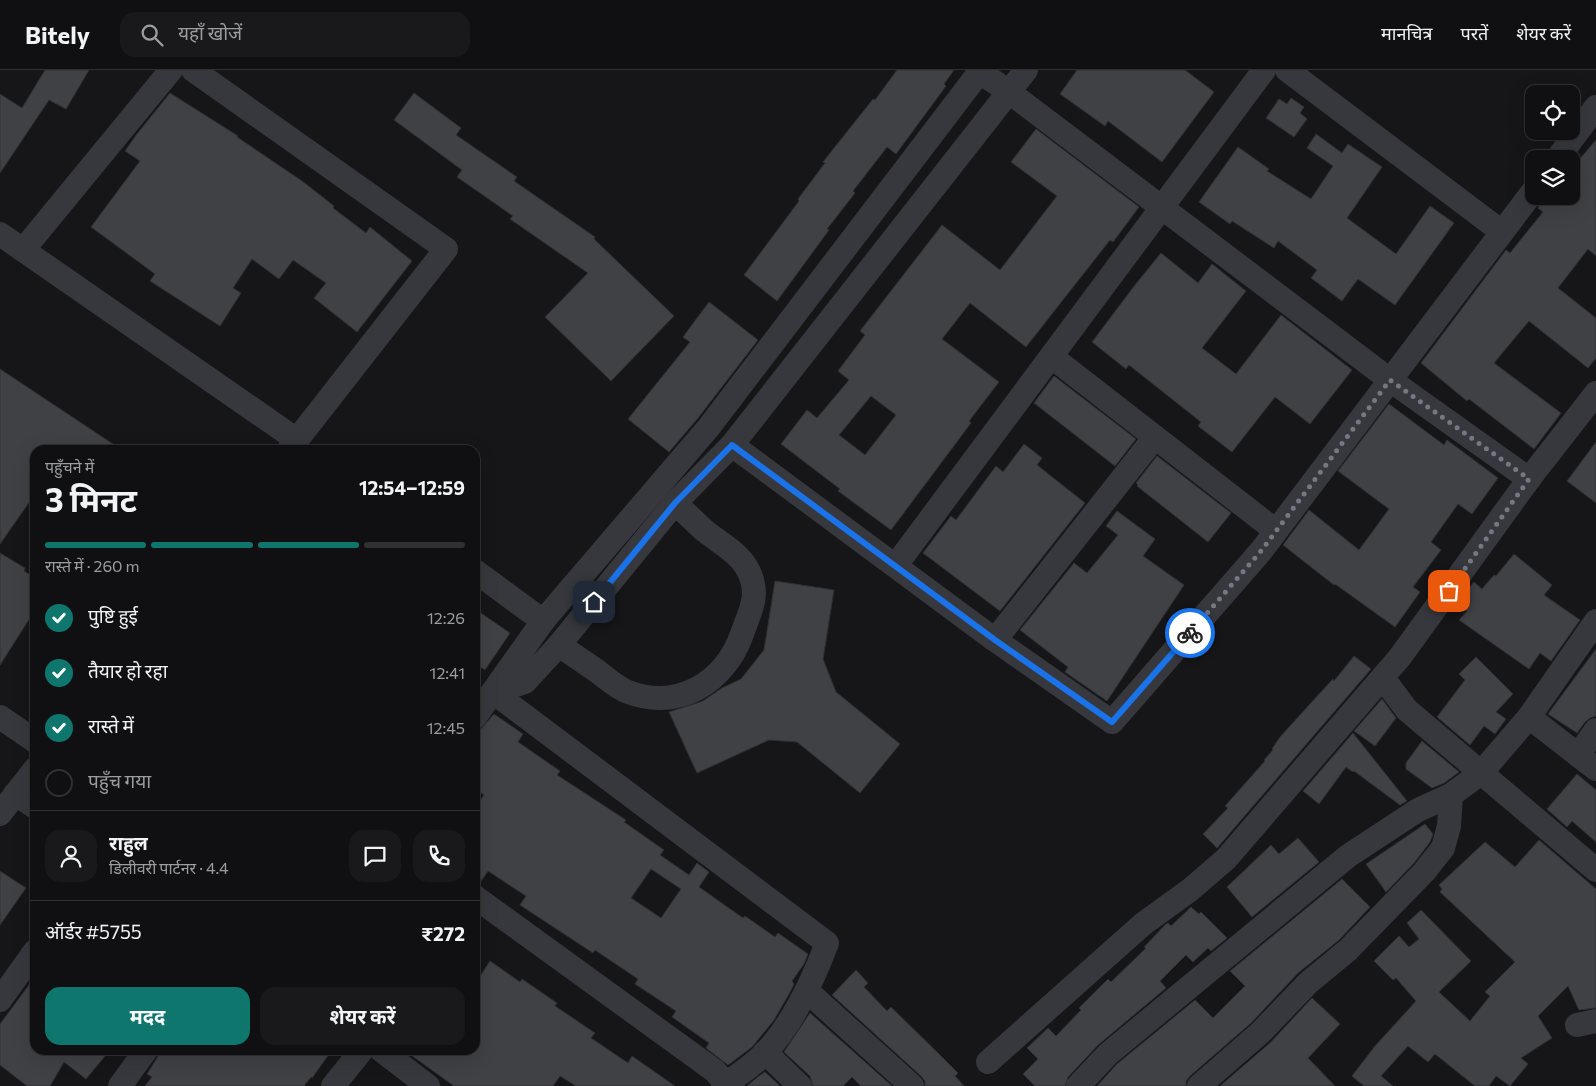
<!DOCTYPE html>
<html lang="hi">
<head>
<meta charset="utf-8">
<style>
  :root { --surface:#101012; --page:#19191b; --text:#f1f3f6; --muted:#9c9d9f; --line:#303032; --accent:#0f766e }
  body { margin:0; font-family:Commissioner,"Noto Sans Devanagari",sans-serif; background:var(--page); color:var(--text); height:100vh; display:flex; flex-direction:column; font-size:19px; white-space:nowrap }
  * { box-sizing:border-box; margin:0 }
  p { font-size:16px; color:var(--muted) }
  .icon { flex:none; width:28px; height:28px; fill:none; stroke:currentColor; stroke-width:2; stroke-linecap:round; stroke-linejoin:round }
  .map { position:relative; flex:1; overflow:hidden }
  .details { position:absolute; left:30px; top:375px; width:450px; height:610px; display:flex; flex-direction:column; background:var(--surface); border-radius:15px; box-shadow:0 5px 20px #0002,0 0 0 1px var(--line) }
  .details>* { flex:none }
  .buttons { position:absolute; left:1525px; top:15px; display:grid; gap:10px }
  .buttons a { display:grid; place-items:center; width:55px; height:55px; border-radius:10px; background:var(--surface); box-shadow:0 5px 20px #0002,0 0 0 1px var(--line); font-size:25px }
  .pin { position:absolute; display:grid; place-items:center; width:42px; height:42px; color:#fff; margin:-21px; border-radius:10px; box-shadow:0 2px 8px #0006 }
  .courier { position:absolute; display:grid; place-items:center; width:50px; height:50px; margin:-25px; border:4px solid #1a73e8; border-radius:50%; background:#fff; color:#222; box-shadow:0 1px 6px #0007 }
  .summary em { font-style:normal; font-weight:700 }
  .summary div { display:flex; flex-direction:column-reverse }
  .summary { display:flex; align-items:center; justify-content:space-between; height:85px; padding:0 15px }
  h1 { font-size:32px; font-weight:700; line-height:38px }
  .bar { display:grid; grid-template-columns:repeat(4,1fr); gap:8px 5px; align-content:center; height:60px; padding:0 15px }
  .bar i { height:6px; border-radius:4px; background:var(--line) }
  .bar .on { background:var(--accent) }
  .bar p { grid-column:span 4 }
  .line { display:flex; align-items:center; gap:12px; padding:0 15px; border-top:1px solid var(--line) }
  .line div { flex:1 }
  .round { display:grid; place-items:center; flex:none; width:52px; height:52px; border-radius:15px; background:var(--page) }
  ol { padding:0 15px; list-style:none }
  li { display:flex; align-items:center; gap:15px; height:55px }
  li p { margin-inline-start:auto }
  li .icon { padding:5px; border-radius:50%; background:var(--accent); color:#fff; stroke-width:4 }
  li:last-child { color:var(--muted) }
  li i { width:28px; height:28px; border:2px solid var(--line); border-radius:50% }
  .action { display:flex; gap:10px; margin-top:auto; padding:10px 15px }
  .action a { flex:1; height:58px; border-radius:15px; background:var(--accent); color:#fff; font-size:20px; font-weight:700; line-height:58px; text-align:center }
  .action a+a { background:var(--page); color:var(--text) }
  header { display:flex; align-items:center; gap:30px; box-sizing:border-box; height:70px; padding:0 25px; background:var(--surface); border-bottom:1px solid var(--line) }
  header strong { font-size:24px }
  nav { display:flex; gap:28px; margin-inline-start:auto; font-size:18px }
  .search { width:350px; height:45px; background:var(--page); display:flex; align-items:center; gap:12px; box-sizing:border-box; padding:0 18px; border-radius:15px; color:var(--muted); font-size:19px }
  .map>svg:first-child { display:block }
</style>
</head>
<body>
<header>
<strong>Bitely</strong>
<div class="search"><svg class="icon" aria-label="search" viewBox="0 0 24 24"><circle cx="10" cy="10" r="6"/><path d="M15 15l6 6"/></svg>यहाँ खोजें</div>
<nav><a>मानचित्र</a><a>परतें</a><a>शेयर करें</a></nav>
</header>
<div class="map">
<svg width="1596" height="1016" viewBox="0 0 1596 1016">
  <rect width="100%" height="100%" fill="#161618"/>
  <g fill="#404145" stroke="#303034" fill-rule="evenodd">
    <polygon points="45,0 89,0 66,39 49,30 0,103 0,24 22,38"/>
    <polygon points="897,0 954,0 944,14 946,16 896,84 887,77 853,121 855,123 827,159 829,160 777,231 744,205 799,131 798,129 825,93 823,92 873,29 875,30"/>
    <polygon points="1077,0 1185,0 1214,22 1162,92 1108,51 1105,56 1060,24"/>
    <polygon points="170,23 238,66 237,67 302,111 334,136 333,138 366,163 370,157 412,191 357,262 314,228 326,213 293,190 279,209 252,189 233,218 241,223 220,256 150,211 155,204 91,157 140,91 125,81 137,64"/>
    <polygon points="414,23 461,58 456,65 517,107 514,111 595,167 594,169 674,246 611,311 545,247 588,203 510,149 513,146 457,107 462,100 394,50"/>
    <polygon points="1291,28 1304,37 1300,43 1307,49 1294,67 1266,48 1279,29 1287,34"/>
    <path d="M1036,59L1139,137L1113,172L1110,170L1026,277L970,233L942,269L999,312L969,351L971,353L891,460L838,421L840,419L781,374L807,340L817,348L849,310L838,301L865,265L860,261L942,155L1000,200L1057,126L1011,92ZM871,326L896,345L865,385L839,365Z"/>
    <polygon points="1316,64 1342,83 1348,74 1382,97 1347,148 1396,184 1430,136 1454,153 1395,235 1358,209 1342,231 1311,208 1317,200 1278,171 1274,178 1232,151 1230,154 1199,132 1238,77 1269,99 1267,101 1311,129 1333,96 1307,78"/>
    <polygon points="1596,70 1596,186 1588,179 1558,218 1596,248 1596,288 1588,298 1529,251 1494,293 1561,343 1534,379 1469,329 1467,331 1421,293 1506,180 1510,183 1543,142 1538,138 1546,126 1571,126 1571,99"/>
    <polygon points="1161,183 1198,213 1212,194 1246,221 1202,278 1236,304 1281,245 1352,300 1310,354 1275,327 1232,382 1198,356 1201,352 1129,295 1126,299 1092,272 1135,215"/>
    <polygon points="709,232 758,270 698,348 669,382 628,349 690,272 683,267"/>
    <polygon points="0,299 122,380 35,380 35,424 0,474"/>
    <polygon points="1054,306 1136,369 1115,396 1034,333"/>
    <polygon points="1389,334 1444,375 1447,370 1498,408 1472,444 1458,434 1431,472 1441,480 1413,517 1420,522 1395,557 1335,514 1334,515 1283,475 1309,440 1359,480 1389,439 1338,401"/>
    <polygon points="1596,372 1596,433 1567,411"/>
    <polygon points="1024,374 1042,388 1037,395 1085,433 1000,541 923,483 951,446 956,450 996,396 1003,402"/>
    <polygon points="1157,386 1231,443 1208,472 1137,416 1138,415 1136,413"/>
    <polygon points="1117,441 1155,469 1143,486 1184,515 1107,631 1065,602 1068,597 1020,560 1074,493 1087,503 1118,465 1106,456"/>
    <polygon points="0,483 25,498 24,501 35,508 35,540 0,595"/>
    <polygon points="1514,484 1552,515 1544,525 1580,550 1551,591 1540,583 1529,599 1459,550 1467,541 1457,532 1474,512 1482,519 1494,505 1496,506"/>
    <polygon points="775,511 834,520 823,589 836,622 900,674 860,723 797,672 769,670 697,703 669,642 703,631 722,618 741,609 764,580"/>
    <polygon points="475,539 510,563 485,600 475,593"/>
    <polygon points="1596,579 1596,646 1590,648 1585,652 1577,663 1548,644"/>
    <polygon points="1354,586 1371,599 1217,778 1203,764 1228,738 1225,736 1265,691 1264,690 1273,680 1272,679 1280,667 1320,623 1333,609 1334,611"/>
    <polygon points="1476,587 1513,624 1496,642 1506,649 1495,664 1484,656 1470,675 1437,647 1465,610 1459,604"/>
    <polygon points="1382,629 1396,648 1375,676 1354,661"/>
    <path d="M494,644L523,664L518,672L560,701L557,705L626,750L624,752L664,780L660,785L689,805L697,793L709,802L699,817L743,848L745,846L775,867L778,863L808,884L804,894L792,911L794,914L789,924L774,950L752,977L728,995L706,978L709,973L672,947L676,941L635,914L638,909L595,880L593,883L520,835L526,826L488,801L479,814L475,813V738L484,725L475,719V666ZM651,799L681,819L661,848L631,828Z"/>
    <polygon points="1353,663 1407,731 1400,735 1354,701 1353,702 1346,697 1319,734 1303,721"/>
    <polygon points="1422,671 1459,702 1444,713 1432,718 1406,699 1406,693"/>
    <polygon points="1577,704 1596,720 1596,772 1572,751 1567,757 1547,739"/>
    <polygon points="1425,754 1433,764 1430,772 1414,793 1386,822 1366,794"/>
    <polygon points="1298,768 1319,792 1252,847 1227,817 1271,775 1279,784"/>
    <polygon points="1539,770 1596,819 1596,938 1579,940 1568,916 1538,946 1552,968 1521,988 1528,994 1510,1016 1496,1006 1489,1016 1475,1016 1435,984 1428,992 1408,976 1381,1006 1393,1016 1364,1016 1352,1006 1375,976 1416,931 1396,908 1393,910 1374,891 1399,866 1409,877 1419,869 1407,853 1421,840 1471,891 1439,922 1470,951 1490,926 1485,922 1515,892 1440,822 1442,819 1439,815 1485,772 1515,797"/>
    <polygon points="0,801 26,818 0,855"/>
    <polygon points="1342,809 1370,837 1339,870 1298,903 1251,953 1190,1006 1186,1011 1186,1016 1097,1016 1117,994 1195,930 1213,948 1245,916 1230,901"/>
    <polygon points="1191,837 1199,844 1201,842 1227,868 1211,881 1208,878 1193,892 1186,885 1160,911 1166,918 1098,975 1068,1007 1065,1016 1035,1016 1023,1004 1038,989 1027,978 1048,958 1056,966 1081,940 1079,938 1108,909 1111,912 1146,878 1144,877 1166,854 1168,853 1171,856"/>
    <polygon points="490,891 520,912 522,909 557,933 555,936 595,963 591,968 628,993 632,986 675,1016 576,1016 560,1006 553,1016 454,1016 404,980 475,980 475,914"/>
    <polygon points="856,900 868,913 864,917 887,941 891,937 938,983 958,1003 955,1006 964,1016 925,1016 925,1011 921,1006 832,925"/>
    <polygon points="35,907 35,980 110,980 86,1009 64,992 50,1016 27,1016 0,995 0,954"/>
    <polygon points="1312,928 1340,954 1308,988 1335,1016 1220,1016 1270,973"/>
    <polygon points="810,943 892,1016 861,1016 852,1007 843,1016 813,1016 810,1006 784,982"/>
    <polygon points="162,980 332,980 312,1008 311,1007 304,1016 145,1016 152,1007 147,1004"/>
    <polygon points="765,1002 780,1016 747,1016 759,1006"/>
  </g>
  <g fill="none" stroke-linecap="round" stroke-linejoin="round">
    <g stroke="#37383d" stroke-width="24">
      <polyline points="193,0 446,179 289,380"/>
      <polyline points="1287,0 1502,162"/>
      <polyline points="980,2 1009,22 1390,310 1529,409"/>
      <polyline points="1557,89 1596,37"/>
      <polyline points="0,164 297,370"/>
      <polyline points="23,180 171,0"/>
      <polyline points="1052,287 1276,461"/>
      <polyline points="732,375 995,570 1112,652 1261,481 1534,120"/>
      <polyline points="896,495 1264,0"/>
      <polyline points="475,501 543,551"/>
      <polyline points="995,570 1155,367"/>
      <path d="M559,575C572,584 584,592 597,601C606,608 617,618 628,622C679,641 725,612 742,564C750,541 760,526 749,502C741,484 720,473 705,461C695,452 685,442 675,433"/>
      <polyline points="1383,608 1407,640 1596,800"/>
      <polyline points="493,622 525,612 559,575 675,433 732,375 1026,0"/>
      <path d="M493,622L827,873C813,910 793,953 766,982C754,995 738,1005 723,1016"/>
      <polyline points="0,647 35,671"/>
      <polyline points="475,647 543,551 709,357 981,0"/>
      <polyline points="1529,647 1596,699"/>
      <polyline points="1578,685 1596,660"/>
      <polyline points="15,724 35,737"/>
      <polyline points="0,744 35,699"/>
      <polyline points="475,827 715,1001 726,1014"/>
      <polyline points="807,921 912,1016"/>
      <polyline points="0,930 35,881"/>
      <polyline points="1577,955 1596,951"/>
      <polyline points="381,980 428,1016"/>
      <polyline points="765,982 800,1016"/>
      <polyline points="988,992 1143,854 1190,820 1226,789 1400,587 1529,409 1596,323"/>
      <polyline points="120,1016 146,980"/>
      <polyline points="333,1016 362,980"/>
      <polyline points="1078,1016 1108,984 1348,786 1418,740 1451,725 1481,703 1529,647 1596,551"/>
      <polyline points="1199,1016 1260,963 1308,913 1348,880 1424,802 1443,778 1449,756 1451,725"/>
    </g>
  </g>
  <g fill="none" stroke-linecap="round" stroke-linejoin="round">
    <polyline stroke="#757880" stroke-width="5" stroke-dasharray="0 9" points="1190,563 1261,481 1390,310 1529,409 1449,521"/>
    <polyline stroke="#1a73e8" stroke-width="6" points="594,532 675,433 732,375 995,570 1112,652 1190,563"/>
  </g>
</svg>
<div class="buttons">
<a><svg class="icon" aria-label="locate" viewBox="0 0 24 24"><circle cx="12" cy="12" r="6"/><path d="M12 2v4M12 18v4M2 12h4M18 12h4"/></svg></a>
<a><svg class="icon" aria-label="layers" viewBox="0 0 24 24"><path d="M12 4l9 5-9 5-9-5zM3 14l9 5 9-5"/></svg></a>
</div>
<div class="pin" style="left:1449px;top:521px;background:#ea580c"><svg class="icon" aria-label="bag" viewBox="0 0 24 24"><path d="M5 8h14l-1 12H6zM9 8a3 3 0 0 1 6 0"/></svg></div>
<div class="pin" style="left:594px;top:532px;background:#1f2937"><svg class="icon" aria-label="home" viewBox="0 0 24 24"><path d="M3 11l9-7 9 7M6 9v11h12V9"/></svg></div>
<div class="courier" style="left:1190px;top:563px"><svg class="icon" aria-label="bike" viewBox="0 0 24 24"><circle cx="6" cy="16" r="4"/><circle cx="18" cy="16" r="4"/><path d="M6 16l4-8h5l3 8M10 8l3 8H6M13 5h3"/></svg></div>
<section class="details">
<div class="summary"><div><h1>3 मिनट</h1><p>पहुँचने में</p></div><em>12:54–12:59</em></div>
<div class="bar"><i class="on"></i><i class="on"></i><i class="on"></i><i></i><p>रास्ते में · 260 m</p></div>
<ol>
<li><svg class="icon" aria-label="check" viewBox="0 0 24 24"><path d="M5 12l5 5 9-10"/></svg>पुष्टि हुई<p>12:26</p></li>
<li><svg class="icon" aria-label="check" viewBox="0 0 24 24"><path d="M5 12l5 5 9-10"/></svg>तैयार हो रहा<p>12:41</p></li>
<li><svg class="icon" aria-label="check" viewBox="0 0 24 24"><path d="M5 12l5 5 9-10"/></svg>रास्ते में<p>12:45</p></li>
<li><i></i>पहुँच गया</li>
</ol>
<div class="line" style="height:90px"><a class="round"><svg class="icon" aria-label="person" viewBox="0 0 24 24"><circle cx="12" cy="8" r="4"/><path d="M4 21q1-7 8-7t8 7"/></svg></a><div><b>राहुल</b><p>डिलीवरी पार्टनर · 4.4</p></div><a class="round"><svg class="icon" aria-label="chat" viewBox="0 0 24 24"><path d="M4 5h16v11H9l-5 4z"/></svg></a><a class="round"><svg class="icon" aria-label="phone" viewBox="0 0 24 24"><path d="M5 4h4l2 5-3 2q2 4 5 5l2-3 5 2v4C11 20 4 13 5 4z"/></svg></a></div>
<div class="line" style="height:65px"><div>ऑर्डर #5755</div><b>₹272</b></div>
<div class="action"><a>मदद</a><a>शेयर करें</a></div>
</section>
</div>
</body>
</html>
